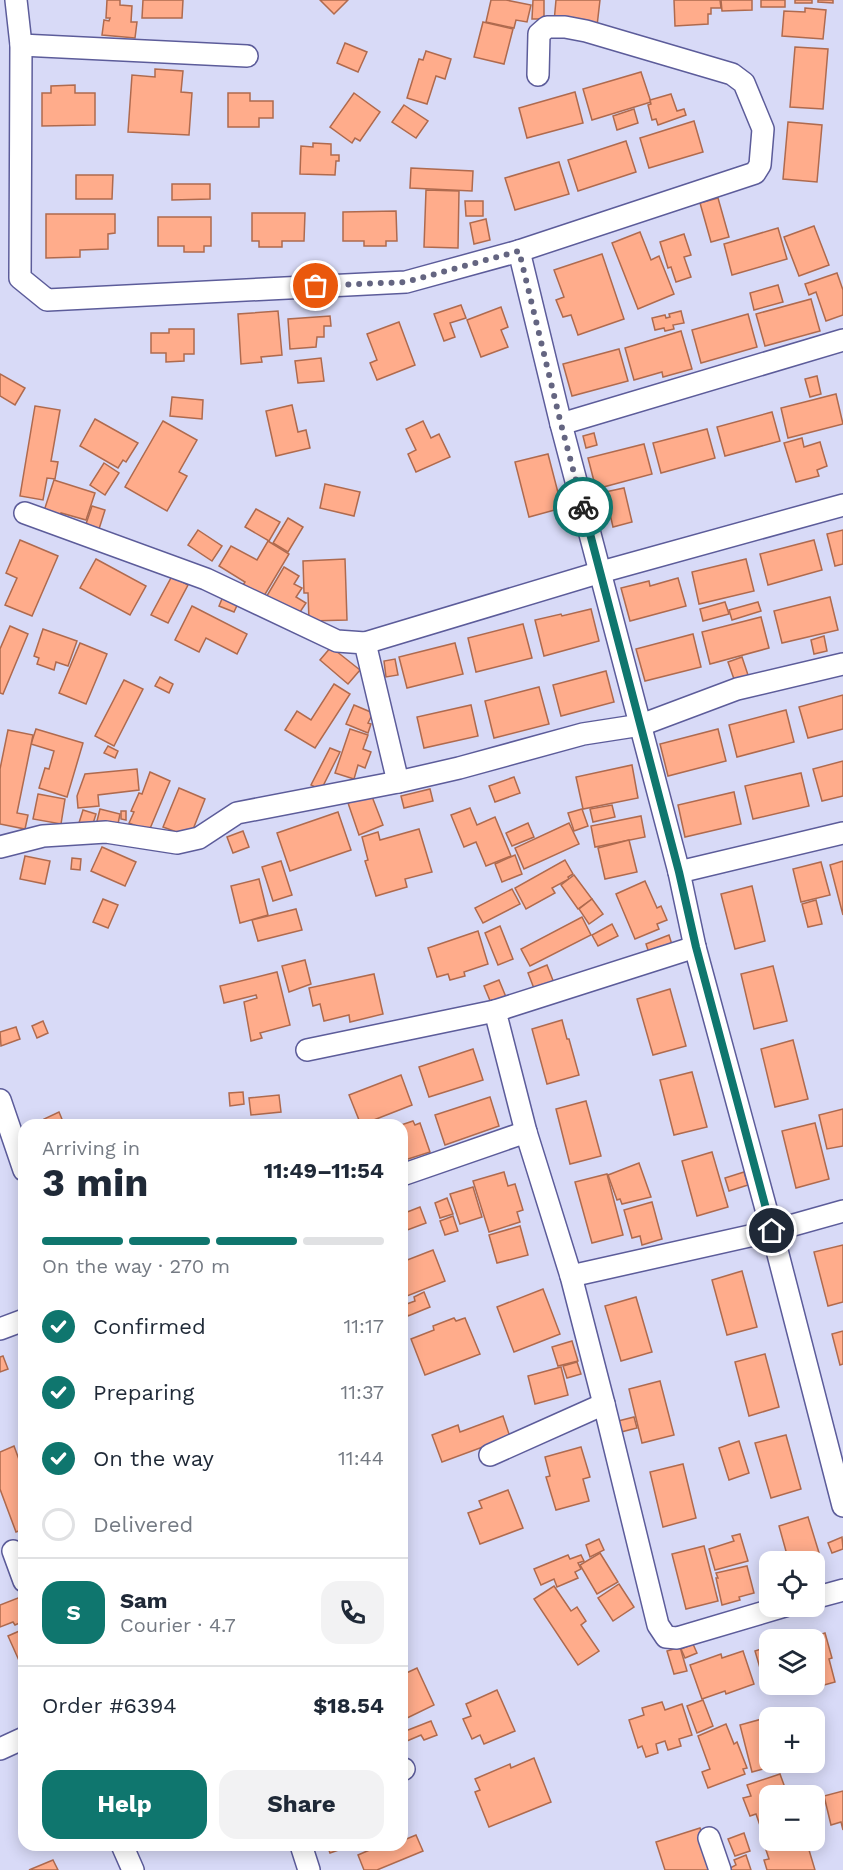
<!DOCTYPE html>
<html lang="en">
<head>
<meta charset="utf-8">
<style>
  :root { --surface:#fff; --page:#f2f2f3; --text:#1f2937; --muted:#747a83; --line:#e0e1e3; --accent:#0f766e }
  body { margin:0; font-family:"Work Sans",sans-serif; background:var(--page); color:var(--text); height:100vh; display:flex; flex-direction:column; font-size:22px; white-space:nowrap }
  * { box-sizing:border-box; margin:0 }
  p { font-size:20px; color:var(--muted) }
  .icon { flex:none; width:33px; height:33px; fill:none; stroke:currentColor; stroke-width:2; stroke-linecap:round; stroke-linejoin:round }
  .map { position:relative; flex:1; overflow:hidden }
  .drawer { position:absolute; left:18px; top:1119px; width:390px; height:732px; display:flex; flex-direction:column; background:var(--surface); border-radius:18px; box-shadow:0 3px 15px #0003 }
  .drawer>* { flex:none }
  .fabs { position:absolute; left:759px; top:1551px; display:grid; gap:12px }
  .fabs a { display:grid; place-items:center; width:66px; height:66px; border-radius:12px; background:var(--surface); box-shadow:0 3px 15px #0003; font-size:30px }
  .pin { position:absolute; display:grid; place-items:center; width:51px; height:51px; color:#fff; margin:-26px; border:3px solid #fff; border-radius:50%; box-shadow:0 2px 6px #0007 }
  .courier { position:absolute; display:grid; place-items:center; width:60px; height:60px; margin:-30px; border:4px solid #0f766e; border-radius:50%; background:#fff; color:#222; box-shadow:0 2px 8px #0007 }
  .head em { font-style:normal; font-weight:700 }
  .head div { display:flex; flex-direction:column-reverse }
  .head { display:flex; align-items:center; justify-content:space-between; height:102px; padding:0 24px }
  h1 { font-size:39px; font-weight:700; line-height:45px }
  .bar { display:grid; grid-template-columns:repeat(4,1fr); gap:9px 6px; align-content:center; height:72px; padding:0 24px }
  .bar i { height:8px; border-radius:4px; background:var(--line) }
  .bar .selected { background:var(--accent) }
  .bar p { grid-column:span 4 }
  .line { display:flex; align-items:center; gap:15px; padding:0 24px; border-top:2px solid var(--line) }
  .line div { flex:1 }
  .round { display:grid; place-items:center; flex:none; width:63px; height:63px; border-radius:18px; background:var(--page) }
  ol { padding:0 24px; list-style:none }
  li { display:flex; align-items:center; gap:18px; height:66px }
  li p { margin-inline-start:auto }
  li .icon { padding:6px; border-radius:50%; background:var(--accent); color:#fff; stroke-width:4 }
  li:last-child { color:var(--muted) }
  li i { width:33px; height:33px; border:3px solid var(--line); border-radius:50% }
  .primary-button { display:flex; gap:12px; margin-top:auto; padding:12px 24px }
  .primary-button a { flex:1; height:69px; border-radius:18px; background:var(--accent); color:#fff; font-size:24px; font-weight:700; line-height:69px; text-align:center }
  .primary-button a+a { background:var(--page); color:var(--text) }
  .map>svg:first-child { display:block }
</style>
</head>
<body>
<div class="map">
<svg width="843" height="1870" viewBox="0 0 843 1870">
  <rect width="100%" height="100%" fill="#d8daf7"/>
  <g fill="#ffac8b" stroke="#af6a4e" stroke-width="1.5">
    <polygon points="107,0 120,0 120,5 132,6 131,22 137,22 135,38 102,35 104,20 109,21 110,18 106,18"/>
    <polygon points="143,0 183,0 182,18 142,18"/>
    <polygon points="320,0 348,0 334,14"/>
    <polygon points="491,0 506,0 531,5 527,22 516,20 514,28 486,22"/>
    <polygon points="533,0 544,0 544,19 532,19"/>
    <polygon points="556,0 600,0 597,26 554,22"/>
    <polygon points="674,0 720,0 721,8 711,8 711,14 708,14 708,24 675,26"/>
    <polygon points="721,0 752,0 752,10 722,11"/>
    <rect x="761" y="0" width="24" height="7"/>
    <rect x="795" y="0" width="17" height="3"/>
    <polygon points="818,0 833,0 833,3 818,2"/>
    <polygon points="805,8 826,10 823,39 782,36 784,11 805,12"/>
    <polygon points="483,22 513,29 504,64 474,57"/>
    <polygon points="345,43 367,52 358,72 337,63"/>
    <polygon points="795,47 828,49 823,109 790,107"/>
    <polygon points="426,51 451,59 445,79 436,76 427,104 407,98 419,59 423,60"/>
    <polygon points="155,69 183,71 181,92 192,93 189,135 128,132 132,75 155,77"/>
    <polygon points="641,72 651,102 592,120 583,89"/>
    <polygon points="75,85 75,93 95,93 95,125 42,126 42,93 51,93 51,86"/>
    <polygon points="575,92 583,123 527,138 519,108"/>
    <polygon points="228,93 250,93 250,101 273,101 273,118 259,118 259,127 228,127"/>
    <polygon points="354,93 380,112 360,141 355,138 352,143 330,127"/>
    <polygon points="671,94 677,111 684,109 686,115 658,125 656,119 652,120 648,105 651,104 650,100"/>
    <polygon points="404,105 428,121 416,138 392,122"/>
    <polygon points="634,109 638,123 617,130 613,116"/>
    <polygon points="694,121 703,152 649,168 640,138"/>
    <polygon points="788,122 822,125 817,182 783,179"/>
    <polygon points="626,141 636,172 578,191 568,160"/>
    <polygon points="313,143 331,144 331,155 339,155 339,161 336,161 335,175 300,174 301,146 313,147"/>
    <polygon points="559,162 569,194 515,210 505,178"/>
    <polygon points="411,168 473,171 472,191 410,188"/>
    <polygon points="76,175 113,175 112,199 76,199"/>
    <polygon points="172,184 210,184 210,199 172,200"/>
    <polygon points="426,190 459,191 458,248 424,247"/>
    <polygon points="718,198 729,237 711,242 700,203"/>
    <polygon points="465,201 483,201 483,216 466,216"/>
    <polygon points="396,211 397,241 386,241 386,246 364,246 364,241 343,241 343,212"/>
    <polygon points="252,213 305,213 304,241 282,241 282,247 259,247 259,241 252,241"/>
    <polygon points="46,214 115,214 115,233 108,234 108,249 80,250 80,257 46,258"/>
    <polygon points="158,217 211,217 211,246 204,246 204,252 184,252 184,246 158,246"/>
    <polygon points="486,219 490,240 474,244 470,223"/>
    <polygon points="814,226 829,265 799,276 784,237"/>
    <polygon points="778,228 787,259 732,275 724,244"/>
    <polygon points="640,232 651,260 659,256 674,294 638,309 612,243"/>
    <polygon points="684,234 691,255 684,257 691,277 676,282 671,267 668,268 660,242"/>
    <polygon points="602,254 624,319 578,335 571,315 563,317 556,300 564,297 554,270"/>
    <polygon points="837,273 843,290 843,315 826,321 816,292 809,295 805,284"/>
    <polygon points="778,285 783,302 754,310 750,293"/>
    <polygon points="811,299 820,331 765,346 756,314"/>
    <polygon points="461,305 466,318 450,323 455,337 444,341 434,314"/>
    <polygon points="501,307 508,327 501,330 508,347 481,357 467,320"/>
    <polygon points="278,311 282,355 261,357 262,362 241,364 238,314"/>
    <polygon points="681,311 684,323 673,325 674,329 665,331 664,328 655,330 652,318 665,315 666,318 670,317 669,314"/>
    <polygon points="748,314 757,347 701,363 692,330"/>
    <polygon points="330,316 331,326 324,326 324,337 317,337 316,347 290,349 288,319"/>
    <polygon points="399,322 415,365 377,380 370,363 377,360 367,334"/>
    <polygon points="169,329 194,329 194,354 184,354 184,361 166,362 166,353 151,353 151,333 169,333"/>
    <polygon points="681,331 692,369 663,377 662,372 634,380 625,348"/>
    <polygon points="619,349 628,381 572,396 563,364"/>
    <polygon points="321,358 324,381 298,383 295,361"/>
    <polygon points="0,374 25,388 15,405 0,396"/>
    <polygon points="817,376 821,394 810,397 805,379"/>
    <polygon points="836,394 843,424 788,438 781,408"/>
    <polygon points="172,397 203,400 202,419 170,416"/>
    <polygon points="292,405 298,432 306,430 310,448 276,456 266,411"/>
    <polygon points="35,406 60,410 51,461 58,462 55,479 47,478 43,500 20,496"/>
    <polygon points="772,412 780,441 725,456 717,427"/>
    <polygon points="95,419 138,443 126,462 123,460 118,468 80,446"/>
    <polygon points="163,421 197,440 179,472 187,476 167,511 125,487"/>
    <polygon points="423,421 431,438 439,434 450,457 416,472 408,454 416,450 406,429"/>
    <polygon points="707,429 715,458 661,473 653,443"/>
    <polygon points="594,433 597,445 586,448 583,436"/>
    <polygon points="802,438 804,447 820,442 827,466 817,470 819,476 796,482 784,443"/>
    <polygon points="644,444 652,474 596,489 588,458"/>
    <polygon points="548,454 562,508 529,517 515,462"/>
    <polygon points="104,463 119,473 105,495 90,485"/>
    <polygon points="54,480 95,493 86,520 61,513 60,515 44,511"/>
    <polygon points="325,484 360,492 354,516 320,508"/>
    <polygon points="624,488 632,522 613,527 605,492"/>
    <polygon points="92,506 105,510 99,529 86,524"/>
    <polygon points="256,509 280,522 269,541 245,527"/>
    <polygon points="288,518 303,527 288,552 273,543"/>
    <polygon points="198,530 222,546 212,561 188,545"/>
    <polygon points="843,530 843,564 835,566 827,534"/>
    <polygon points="20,540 58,556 32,616 5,605 17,578 6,573"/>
    <polygon points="814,540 822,570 768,585 760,554"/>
    <polygon points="268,541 289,554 264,596 243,585 245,582 219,566 231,546 257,560"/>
    <polygon points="96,559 146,586 130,615 80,588"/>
    <polygon points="345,559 347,620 309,621 308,593 304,593 303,561"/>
    <polygon points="746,559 754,591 699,604 692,572"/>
    <polygon points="284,567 299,576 294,584 302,588 296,597 306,603 296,618 265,599"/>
    <polygon points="172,576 188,585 168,623 151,615"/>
    <polygon points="678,578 686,606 630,621 621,588 649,581 650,586"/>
    <polygon points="224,594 239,601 234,612 219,606"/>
    <polygon points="830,597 838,630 782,643 774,611"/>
    <polygon points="725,602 729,614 703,621 700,609"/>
    <polygon points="758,602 761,611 732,620 729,610"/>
    <polygon points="192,606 247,634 237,654 206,638 199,652 175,640"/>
    <polygon points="591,609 599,641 544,656 535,620 561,614 562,616"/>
    <polygon points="761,617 769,648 710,664 702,632"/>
    <polygon points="523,624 532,658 476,672 468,638"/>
    <polygon points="10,626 28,634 3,694 0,693 0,649"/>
    <polygon points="43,629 77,641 68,666 56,662 54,670 37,664 39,658 34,656"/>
    <polygon points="693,634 701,667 645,681 636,649"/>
    <polygon points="824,636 827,651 814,654 811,640"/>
    <polygon points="80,643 107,654 86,704 59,693"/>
    <polygon points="455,643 463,674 407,688 399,657"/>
    <polygon points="331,647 360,670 348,684 320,660"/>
    <polygon points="742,657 749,678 735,682 728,662"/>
    <polygon points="395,659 398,675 386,677 384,661"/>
    <polygon points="606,671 614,702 561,716 553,685"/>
    <polygon points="160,677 173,684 169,693 155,686"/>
    <polygon points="124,680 143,689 114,746 95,736"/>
    <polygon points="334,684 350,694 315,748 285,730 297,711 311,720"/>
    <polygon points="539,687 549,724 494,738 485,701"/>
    <polygon points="843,695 843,729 808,738 799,707"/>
    <polygon points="354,705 373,713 368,723 371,724 368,733 346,724"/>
    <polygon points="471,705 478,736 424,748 417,717"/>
    <polygon points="786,710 794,742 737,757 729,725"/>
    <polygon points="36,729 83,743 67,797 39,788 45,768 49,769 54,751 31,744"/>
    <polygon points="350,729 368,735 363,749 371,752 365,768 358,765 354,779 335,773"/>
    <polygon points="718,729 726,761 668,776 660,744"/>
    <polygon points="8,730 33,735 17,813 28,815 25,829 0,824 0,769"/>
    <polygon points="108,746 118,751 115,758 104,753"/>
    <polygon points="330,748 340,752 321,790 311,785"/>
    <polygon points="843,761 843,796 822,801 813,769"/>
    <polygon points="632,765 638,798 583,809 576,777"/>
    <polygon points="137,769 139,790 98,795 99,806 78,808 77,796 85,774"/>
    <polygon points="150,772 170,781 149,831 129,823 134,812 131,811 139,793 142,794"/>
    <polygon points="801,773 809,806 753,819 745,786"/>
    <polygon points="514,777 520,793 495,802 489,786"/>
    <polygon points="179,788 205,799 190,837 163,827"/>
    <polygon points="430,789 433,801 404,808 401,796"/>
    <polygon points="734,792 741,824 685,837 678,805"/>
    <polygon points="38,794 65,799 61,824 33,819"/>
    <polygon points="371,794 383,825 359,835 348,803"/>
    <polygon points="612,805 615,817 593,822 590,809"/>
    <polygon points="470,808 477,825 495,817 511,856 486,866 476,842 464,847 451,815"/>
    <polygon points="100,809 120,814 117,829 96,825"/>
    <polygon points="582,809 588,826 574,831 568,813"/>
    <polygon points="83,810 96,814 91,830 78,826"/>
    <polygon points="121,811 126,811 126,820 121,819"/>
    <polygon points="338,812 351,850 290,871 277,833"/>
    <polygon points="641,816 645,837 595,847 591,826"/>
    <polygon points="528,823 534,837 512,846 506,833"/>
    <polygon points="569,823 579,844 524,869 515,848"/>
    <polygon points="419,829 432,872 405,879 407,887 376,896 365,861 368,860 362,837 378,832 380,840"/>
    <polygon points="243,831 249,847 233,853 227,837"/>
    <polygon points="629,840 637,872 605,879 598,848"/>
    <polygon points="102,847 136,862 125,886 91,871"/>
    <polygon points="515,855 522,874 502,882 495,864"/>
    <polygon points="25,856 50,861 45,884 20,879"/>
    <polygon points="72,858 81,859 80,870 71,869"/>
    <polygon points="565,860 573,874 568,877 569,879 552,888 555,893 526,909 515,888"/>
    <polygon points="281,861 292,895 273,901 262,867"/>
    <polygon points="843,861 843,915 830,865"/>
    <polygon points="821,862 830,895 801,902 793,869"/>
    <polygon points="574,875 592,899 578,909 561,885"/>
    <polygon points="259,879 268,915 240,923 231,886"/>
    <polygon points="645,881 657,908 661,906 667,920 657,924 659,929 635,939 616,894"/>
    <polygon points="752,886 765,941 735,949 721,894"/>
    <polygon points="512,889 520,904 483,923 475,908"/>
    <polygon points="103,899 118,905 108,928 93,922"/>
    <polygon points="592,899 603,914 589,924 579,909"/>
    <polygon points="816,900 822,924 808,927 802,904"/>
    <polygon points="296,909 302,930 258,941 252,920"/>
    <polygon points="582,917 591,935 530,966 521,949"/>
    <polygon points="612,924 618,936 598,946 592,935"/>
    <polygon points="500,926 513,959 498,965 485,933"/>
    <polygon points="478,931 488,964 464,972 465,976 450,980 448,974 437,977 428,948"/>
    <polygon points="669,935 673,948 650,956 646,944"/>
    <polygon points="305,960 311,984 289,992 282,966"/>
    <polygon points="547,965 554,983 535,991 528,973"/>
    <polygon points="773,966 787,1021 754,1029 741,974"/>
    <polygon points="277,972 290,1025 260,1033 262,1038 251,1041 244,1002 257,998 256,995 224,1003 220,986"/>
    <polygon points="374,974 383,1014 350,1022 349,1015 324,1021 320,1004 313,1006 309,988"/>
    <polygon points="499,980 506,997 491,1003 484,986"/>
    <polygon points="670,989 686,1046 653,1055 637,999"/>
    <polygon points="562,1020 567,1039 569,1039 579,1075 547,1084 532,1029"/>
    <polygon points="43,1021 48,1033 37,1038 32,1026"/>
    <polygon points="16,1027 20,1039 1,1046 0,1032"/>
    <polygon points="793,1040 808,1099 775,1107 761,1049"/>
    <polygon points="473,1049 483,1080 429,1097 419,1067"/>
    <polygon points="692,1072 707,1127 674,1135 660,1080"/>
    <polygon points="401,1075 412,1105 361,1125 349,1095"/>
    <polygon points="243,1092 244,1104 230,1106 229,1093"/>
    <polygon points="279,1095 281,1112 251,1115 249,1098"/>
    <polygon points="490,1097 499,1126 445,1145 435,1115"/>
    <polygon points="586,1101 601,1156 570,1164 556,1109"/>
    <polygon points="843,1109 843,1146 827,1149 819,1115"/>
    <polygon points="59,1112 64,1124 47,1125 44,1119"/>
    <polygon points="281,1120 282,1125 251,1125 251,1124"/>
    <polygon points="413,1121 415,1125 420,1123 430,1152 402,1161 401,1125"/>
    <polygon points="815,1123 829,1179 796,1188 782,1131"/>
    <polygon points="712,1152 728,1207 697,1216 682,1161"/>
    <polygon points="639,1163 651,1197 622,1204 620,1199 617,1200 608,1175"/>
    <polygon points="504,1172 508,1186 515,1184 523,1210 517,1212 520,1222 489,1232 473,1181"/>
    <polygon points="744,1172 748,1185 729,1191 725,1178"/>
    <polygon points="607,1174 623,1235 592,1243 575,1182"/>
    <polygon points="473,1187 482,1217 460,1224 450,1194"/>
    <polygon points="447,1198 453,1214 440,1218 435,1203"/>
    <polygon points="652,1202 662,1239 642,1245 640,1236 632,1238 624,1210"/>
    <polygon points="420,1207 426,1223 402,1232 402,1214"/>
    <polygon points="453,1216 458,1231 445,1235 440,1221"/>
    <polygon points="520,1226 528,1255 497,1263 489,1235"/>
    <polygon points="843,1245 843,1302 828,1306 814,1252"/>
    <polygon points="433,1250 445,1281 402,1298 402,1262"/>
    <polygon points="742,1271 757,1327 727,1335 712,1280"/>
    <polygon points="543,1289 560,1334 514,1352 497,1307"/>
    <polygon points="424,1292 430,1307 408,1316 404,1305 415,1301 414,1297"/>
    <polygon points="636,1297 652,1352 621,1361 605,1306"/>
    <polygon points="454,1318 456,1321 465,1318 480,1354 425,1375 411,1339 434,1330 433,1326"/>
    <polygon points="843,1331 843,1364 840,1365 832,1334"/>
    <polygon points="572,1341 578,1361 558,1366 552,1347"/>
    <polygon points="765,1354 779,1407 749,1416 735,1362"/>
    <polygon points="3,1356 8,1369 0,1372 0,1357"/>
    <polygon points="577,1362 581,1374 567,1378 563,1366"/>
    <polygon points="561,1367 568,1395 535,1404 528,1376"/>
    <polygon points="660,1381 674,1435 642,1443 629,1389"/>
    <polygon points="503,1416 510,1437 442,1462 432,1435 458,1425 460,1432"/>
    <polygon points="634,1417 637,1428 621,1432 618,1421"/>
    <polygon points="786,1435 801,1489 771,1498 755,1443"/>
    <polygon points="739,1441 749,1473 729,1480 719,1448"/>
    <polygon points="14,1446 24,1473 24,1529 16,1532 0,1489 0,1452"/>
    <polygon points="581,1447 590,1477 583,1479 589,1501 556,1510 546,1477 550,1476 545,1457"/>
    <polygon points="683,1464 696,1518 663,1527 650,1472"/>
    <polygon points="508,1490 523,1528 480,1544 468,1513 482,1508 479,1501"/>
    <polygon points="808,1517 824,1569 814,1571 814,1562 789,1562 779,1526"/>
    <polygon points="740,1534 748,1561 715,1570 709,1549 734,1541 732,1536"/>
    <polygon points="842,1537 843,1549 832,1553 828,1543"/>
    <polygon points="599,1539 604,1550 590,1557 586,1545"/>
    <polygon points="704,1546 718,1601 686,1609 672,1554"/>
    <polygon points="600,1553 618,1582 597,1594 580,1565"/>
    <polygon points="786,1553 788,1562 774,1562 773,1557"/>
    <polygon points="568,1555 570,1559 581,1555 584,1561 578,1563 581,1569 575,1572 578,1578 557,1587 554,1579 541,1585 534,1569"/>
    <polygon points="747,1566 754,1593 739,1597 740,1600 722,1605 716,1578 718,1578 716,1573"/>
    <polygon points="619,1584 634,1607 613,1621 598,1598"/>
    <polygon points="554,1586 571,1611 577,1607 586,1621 581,1625 599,1651 578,1665 534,1599"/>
    <polygon points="23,1596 24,1621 15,1625 13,1622 0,1627 0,1605"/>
    <polygon points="24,1629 24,1663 21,1665 8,1636"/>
    <polygon points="825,1633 832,1658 829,1659 835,1682 806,1690 805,1684 814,1684 814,1640 804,1640"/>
    <polygon points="693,1644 697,1653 685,1658 681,1649"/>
    <polygon points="770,1646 770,1665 760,1668 755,1651"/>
    <polygon points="680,1647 687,1671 674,1674 667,1651"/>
    <polygon points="743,1651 754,1684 726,1694 725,1691 702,1699 690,1665 721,1654 722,1658"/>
    <polygon points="417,1668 434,1705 403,1720 402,1675"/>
    <polygon points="497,1690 515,1731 484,1744 480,1735 472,1739 463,1719 471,1716 466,1704"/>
    <polygon points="703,1700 713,1726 697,1733 687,1706"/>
    <polygon points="662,1702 665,1710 682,1704 692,1735 679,1739 681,1746 668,1750 665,1741 656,1744 658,1753 646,1757 642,1746 638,1748 629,1720 644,1715 642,1708"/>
    <polygon points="769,1717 770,1762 781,1762 781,1764 752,1772 740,1725"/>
    <polygon points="431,1721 437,1735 424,1740 421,1735 407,1741 403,1732"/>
    <polygon points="726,1724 734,1744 737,1742 747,1768 743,1769 745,1774 708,1788 702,1772 710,1769 698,1736"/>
    <polygon points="534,1758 551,1802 489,1827 475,1792 480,1790 475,1779 510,1764 511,1768"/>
    <polygon points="780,1774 788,1796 770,1796 770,1832 763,1834 756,1814 750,1816 743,1798 751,1796 747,1785"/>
    <polygon points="843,1791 843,1830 841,1822 831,1825 824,1796"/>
    <polygon points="700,1828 713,1870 665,1870 656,1842"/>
    <polygon points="744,1833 750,1851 735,1856 728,1839"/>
    <polygon points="416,1835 423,1851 377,1870 364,1870 358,1855 381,1845 402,1845 402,1837 404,1840"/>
    <polygon points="787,1840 806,1840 815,1870 767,1870 764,1860 769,1859 765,1847"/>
    <polygon points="327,1845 342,1845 344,1848 330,1853"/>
    <polygon points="746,1855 751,1870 731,1870 730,1868 736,1865 734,1860"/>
    <polygon points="53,1860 58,1870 29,1870"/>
  </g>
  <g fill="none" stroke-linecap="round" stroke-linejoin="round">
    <defs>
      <g id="minor">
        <polyline points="16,0 21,45 20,278 47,300 406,282 519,251 755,173 760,165 763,129 744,83 732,74 586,31 565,27 547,27 539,34 538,75"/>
        <polyline points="21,45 247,56"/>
        <polyline points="519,251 561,424 679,872 695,947 772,1231 843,1506"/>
        <polyline points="561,424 843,340"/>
        <polyline points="25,513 206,579 337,641 365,643 398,782"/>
        <polyline points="365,643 601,572 843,505"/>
        <polyline points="0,847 43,836 106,832 177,843 199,838 237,813 398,782 459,768 583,734 641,725 737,689 843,664"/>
        <polyline points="679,872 843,833"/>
        <polyline points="695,947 495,1011 526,1132 571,1276 604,1404 658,1625 666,1637 677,1638 785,1606"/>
        <polyline points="307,1050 495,1011"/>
        <polyline points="0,1100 24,1170"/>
        <polyline points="402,1175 526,1132"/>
        <polyline points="571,1276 772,1231 843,1211"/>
        <polyline points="0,1329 24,1320"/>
        <polyline points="490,1455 604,1404"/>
        <polyline points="13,1551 24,1581"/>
        <polyline points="814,1598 843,1590"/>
        <polyline points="0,1749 24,1738"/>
        <polyline points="402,1770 404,1769"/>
        <polyline points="709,1838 720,1870"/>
        <polyline points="122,1845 133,1870"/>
        <polyline points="301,1845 309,1870"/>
      </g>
    </defs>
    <use href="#minor" stroke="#5c5c9a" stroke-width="24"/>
    <use href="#minor" stroke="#fff" stroke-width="21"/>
  </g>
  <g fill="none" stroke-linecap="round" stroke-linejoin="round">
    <polyline stroke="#646581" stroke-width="6" stroke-dasharray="0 10.8" points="316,286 406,282 519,251 561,424 583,507"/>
    <polyline stroke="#0f766e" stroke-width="8" points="583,507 679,872 696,947 772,1231"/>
  </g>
</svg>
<div class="fabs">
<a><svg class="icon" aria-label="locate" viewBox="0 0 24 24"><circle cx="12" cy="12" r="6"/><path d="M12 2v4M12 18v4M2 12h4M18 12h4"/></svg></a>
<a><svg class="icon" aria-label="layers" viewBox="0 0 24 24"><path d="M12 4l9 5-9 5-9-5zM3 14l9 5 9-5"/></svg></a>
<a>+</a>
<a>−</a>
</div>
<div class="pin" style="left:316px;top:286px;background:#ea580c"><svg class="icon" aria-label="bag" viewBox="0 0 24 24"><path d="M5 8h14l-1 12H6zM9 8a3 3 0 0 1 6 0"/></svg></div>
<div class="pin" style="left:772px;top:1231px;background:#1f2937"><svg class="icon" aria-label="home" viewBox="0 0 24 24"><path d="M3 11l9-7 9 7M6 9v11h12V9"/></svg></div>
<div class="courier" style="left:583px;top:507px"><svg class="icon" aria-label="bike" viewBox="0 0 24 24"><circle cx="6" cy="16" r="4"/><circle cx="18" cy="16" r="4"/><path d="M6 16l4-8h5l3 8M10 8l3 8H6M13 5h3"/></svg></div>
<section class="drawer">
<div class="head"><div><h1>3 min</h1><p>Arriving in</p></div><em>11:49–11:54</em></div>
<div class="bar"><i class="selected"></i><i class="selected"></i><i class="selected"></i><i></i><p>On the way · 270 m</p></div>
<ol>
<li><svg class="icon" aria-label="check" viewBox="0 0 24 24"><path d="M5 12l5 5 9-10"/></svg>Confirmed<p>11:17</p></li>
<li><svg class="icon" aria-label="check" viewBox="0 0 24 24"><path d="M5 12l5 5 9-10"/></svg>Preparing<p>11:37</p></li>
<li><svg class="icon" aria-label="check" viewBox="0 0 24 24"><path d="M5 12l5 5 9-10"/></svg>On the way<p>11:44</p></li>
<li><i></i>Delivered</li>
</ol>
<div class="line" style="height:108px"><b class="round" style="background:var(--accent);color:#fff">S</b><div><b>Sam</b><p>Courier · 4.7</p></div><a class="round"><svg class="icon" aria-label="phone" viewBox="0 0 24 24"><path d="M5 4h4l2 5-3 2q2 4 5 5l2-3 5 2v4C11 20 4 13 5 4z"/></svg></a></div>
<div class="line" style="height:78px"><div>Order #6394</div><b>$18.54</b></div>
<div class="primary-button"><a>Help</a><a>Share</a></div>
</section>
</div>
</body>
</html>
